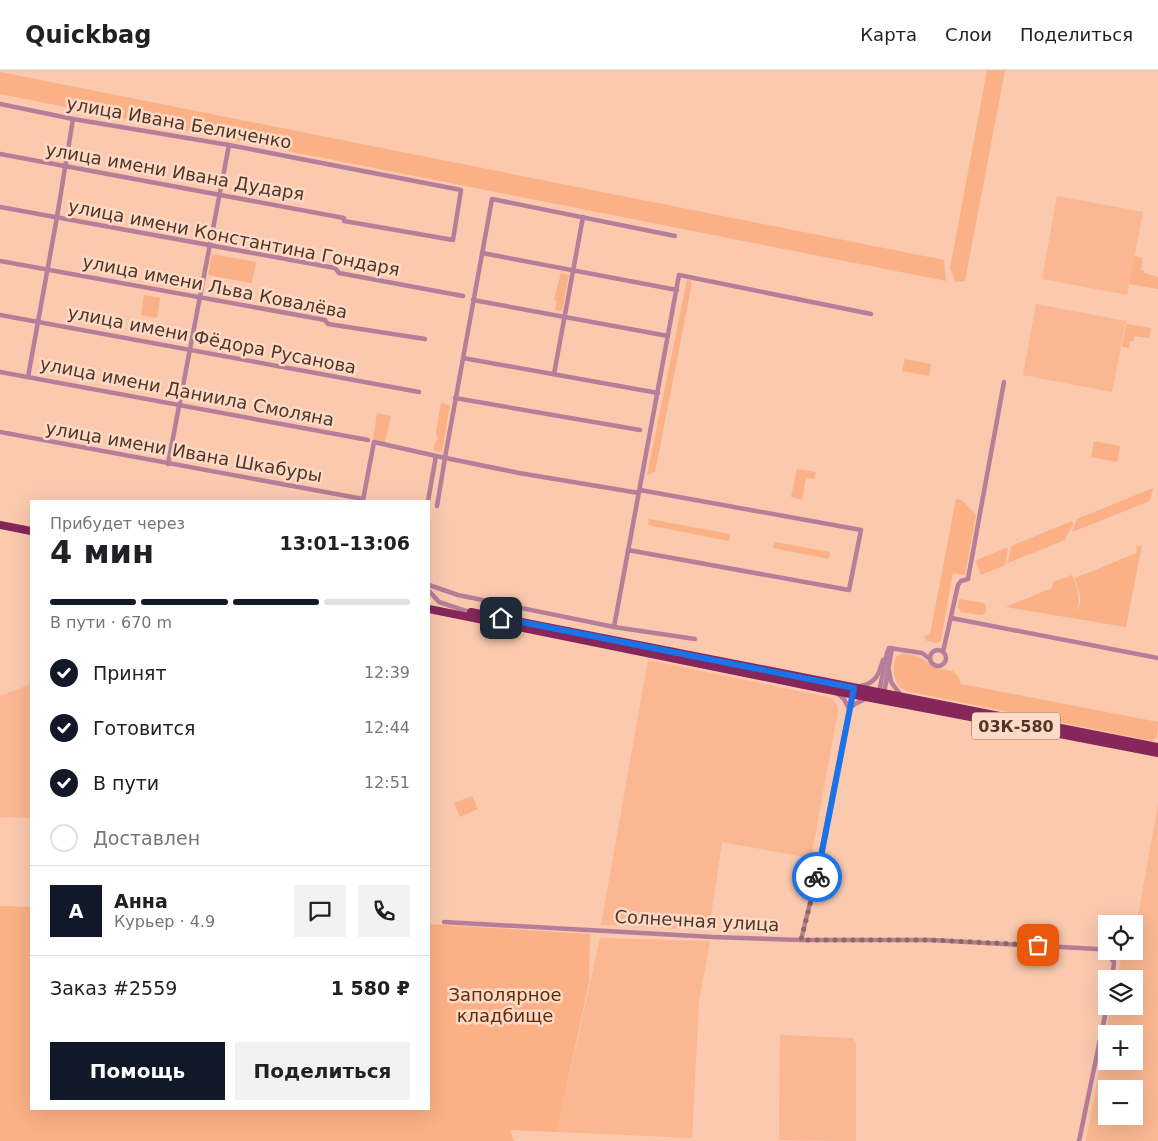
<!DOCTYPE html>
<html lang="ru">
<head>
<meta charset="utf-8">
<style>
  :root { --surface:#fff; --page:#f2f2f2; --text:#202124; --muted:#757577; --line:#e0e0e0; --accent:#111827 }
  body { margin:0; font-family:"DejaVu Sans",sans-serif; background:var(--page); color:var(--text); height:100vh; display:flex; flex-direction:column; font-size:19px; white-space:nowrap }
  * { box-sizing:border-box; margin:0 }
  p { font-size:16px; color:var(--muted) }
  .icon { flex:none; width:28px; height:28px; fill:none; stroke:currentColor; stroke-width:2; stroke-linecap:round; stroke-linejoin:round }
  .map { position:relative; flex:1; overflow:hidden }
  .side { position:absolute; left:30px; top:430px; width:400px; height:610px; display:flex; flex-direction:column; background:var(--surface); border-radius:0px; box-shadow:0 5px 20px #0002 }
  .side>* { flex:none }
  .fabs { position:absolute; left:1098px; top:845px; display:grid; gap:10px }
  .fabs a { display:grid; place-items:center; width:45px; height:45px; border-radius:0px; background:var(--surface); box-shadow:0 5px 20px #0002; font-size:25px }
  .pin { position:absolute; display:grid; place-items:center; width:42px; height:42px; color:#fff; margin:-21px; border-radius:10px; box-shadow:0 2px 8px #0006 }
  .courier { position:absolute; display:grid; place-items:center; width:50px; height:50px; margin:-25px; border:4px solid #1a73e8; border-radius:50%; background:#fff; color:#222; box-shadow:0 1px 6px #0007 }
  .headline em { font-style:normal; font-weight:700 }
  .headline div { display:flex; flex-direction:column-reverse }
  .headline { display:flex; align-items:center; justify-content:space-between; height:85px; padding:0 20px }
  h1 { font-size:32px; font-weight:700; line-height:38px }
  .bar { display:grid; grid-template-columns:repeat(4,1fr); gap:8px 5px; align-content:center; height:60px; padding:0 20px }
  .bar i { height:6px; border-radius:4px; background:var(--line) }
  .bar .on { background:var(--accent) }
  .bar p { grid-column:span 4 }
  .line { display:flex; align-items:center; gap:12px; padding:0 20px; border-top:1px solid var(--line) }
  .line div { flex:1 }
  .round { display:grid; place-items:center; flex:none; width:52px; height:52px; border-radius:0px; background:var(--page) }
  ol { padding:0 20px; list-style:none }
  li { display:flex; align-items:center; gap:15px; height:55px }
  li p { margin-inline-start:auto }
  li .icon { padding:5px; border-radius:50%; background:var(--accent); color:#fff; stroke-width:4 }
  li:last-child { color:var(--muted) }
  li i { width:28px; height:28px; border:2px solid var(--line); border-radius:50% }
  .button { display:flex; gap:10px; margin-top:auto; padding:10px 20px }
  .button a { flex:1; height:58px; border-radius:0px; background:var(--accent); color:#fff; font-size:20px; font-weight:700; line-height:58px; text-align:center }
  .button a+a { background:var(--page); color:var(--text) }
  header { display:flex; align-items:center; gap:30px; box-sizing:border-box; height:70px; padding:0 25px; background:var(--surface); border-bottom:1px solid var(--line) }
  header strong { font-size:24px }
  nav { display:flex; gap:28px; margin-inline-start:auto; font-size:18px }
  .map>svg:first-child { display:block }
</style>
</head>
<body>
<header>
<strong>Quickbag</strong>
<nav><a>Карта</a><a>Слои</a><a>Поделиться</a></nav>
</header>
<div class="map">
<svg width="1158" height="1071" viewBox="0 0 1158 1071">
  <rect width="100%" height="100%" fill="#fac9ae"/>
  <g fill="#fab791" fill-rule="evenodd">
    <polygon points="1057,126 1143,142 1127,225 1042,209"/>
    <polygon points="1036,234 1126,251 1112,322 1023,305"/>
    <polygon points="648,590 828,627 833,630 837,635 838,641 811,788 722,772 709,860 601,855"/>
    <polygon points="31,614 31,748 0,747 0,626"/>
    <path d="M1158,735V1071H1086L1111,936H1134V909H1117L1122,884L1130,885L1131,881H1134V868ZM1106,964H1134V991H1106ZM1106,1019H1134V1046H1106Z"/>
    <polygon points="600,868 710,871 699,931 692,1068 557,1062"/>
    <polygon points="780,965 853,968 856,974 856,1071 779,1070"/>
  </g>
  <g fill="#fbb085">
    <polygon points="987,0 1005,0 965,211 956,212 950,199"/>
    <polygon points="0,2 944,190 946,211 0,24"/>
    <polygon points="212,184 256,192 252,213 208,205"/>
    <polygon points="1134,186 1143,188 1141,200 1144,201 1144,203 1158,207 1158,219 1129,214"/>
    <polygon points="561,203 569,205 562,241 555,240 557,231 554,230"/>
    <polygon points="687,210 691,210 690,213 692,213 655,402 647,405"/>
    <polygon points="144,225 160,228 157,248 141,245"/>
    <polygon points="1126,254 1151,258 1149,268 1134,266 1133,271 1130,271 1129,278 1122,277"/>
    <polygon points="905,289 931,294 929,306 902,301"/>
    <polygon points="441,333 450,335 442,382 434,381 434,375 438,368 436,363"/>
    <polygon points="377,343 391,346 385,372 373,370"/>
    <polygon points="1094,371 1120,376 1117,392 1091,387"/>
    <polygon points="797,399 816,402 814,409 806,408 802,430 791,427"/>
    <polygon points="1153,418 1150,431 1072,462 1077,449"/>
    <polygon points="956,429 962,430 976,445 965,505 953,503 941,570 937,573 927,571 925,568 926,565 930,565"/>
    <polygon points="649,449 730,464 729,471 648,455"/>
    <polygon points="1072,451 1073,454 1065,470 1008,493 1011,476"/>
    <polygon points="774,472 830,482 829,489 773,478"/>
    <path d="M1142,475L1126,557L1006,537L1052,518L1053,512L1072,505C1077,516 1081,532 1076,542C1085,531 1078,520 1075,508L1137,483L1136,477Z"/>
    <polygon points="1008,477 1005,495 981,505 976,492 977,490"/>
    <polygon points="959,529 984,533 986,537 985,544 981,545 961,542 958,537"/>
    <path d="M904,583L920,587L935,598L953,601L959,607L961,614L1158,652L1157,667L1152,671L906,621C893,615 892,600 896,587Z"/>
    <polygon points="472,726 478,739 460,747 454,733"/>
    <polygon points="0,836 31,837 31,1039 429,1039 429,854 590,864 589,912 557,1062 510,1060 514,1071 0,1071"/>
  </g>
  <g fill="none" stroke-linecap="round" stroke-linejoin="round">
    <g stroke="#b67e98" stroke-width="4.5">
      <polyline points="0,34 73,49 229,75 461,120 453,170 344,151"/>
      <polyline points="0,84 344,148"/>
      <polyline points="0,137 335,198 339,203 463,226"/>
      <polyline points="482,183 677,220"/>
      <polyline points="0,191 325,250 328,254 425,269"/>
      <polyline points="473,230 668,266"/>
      <polyline points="0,245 419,322"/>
      <polyline points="463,288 658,323"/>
      <polyline points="0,302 368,370"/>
      <polyline points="554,304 583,147"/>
      <polyline points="28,307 57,147 73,49"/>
      <polyline points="455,328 640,360"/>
      <polyline points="0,362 363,429"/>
      <polyline points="436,386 519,403 639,423"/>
      <polyline points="168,394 229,75"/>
      <polyline points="363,430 374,372 436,386 428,431"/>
      <polyline points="437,436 446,382 492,129 675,166"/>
      <polyline points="628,480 849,520 861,460 640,420"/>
      <polyline points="429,515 458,525 614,557 695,569"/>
      <polyline points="429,521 439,532 466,541"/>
      <polyline points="951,548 1158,588"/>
      <polyline points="614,557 679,205 871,244"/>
      <circle cx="938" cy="588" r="8"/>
      <polyline points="943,582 958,515 961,511 968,509 1004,312"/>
      <polyline points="889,601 891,612 900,624"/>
      <path d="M861,616C876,613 879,604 883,590"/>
      <polyline points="879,622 887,583 889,578 922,583 930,589"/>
      <polyline points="837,623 844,629 849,639"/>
      <polyline points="884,623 892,578"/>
      <polyline points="850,638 855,634 867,628"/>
      <polyline points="444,852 713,867 801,870 931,870 1097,879 1107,883 1114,892 1112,909"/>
      <polyline points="801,870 816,808 852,624"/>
      <polyline points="1079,1071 1107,936"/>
    </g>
    <g stroke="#86265b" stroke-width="8">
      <polyline points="0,455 31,461"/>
      <polyline points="429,539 824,619 1158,683"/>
      <polyline points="471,542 1158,677"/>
    </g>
  </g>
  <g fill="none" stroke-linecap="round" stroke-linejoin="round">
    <polyline stroke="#8b6a58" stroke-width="5" stroke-dasharray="0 9" points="817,807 801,870 931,870 1038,875"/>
    <polyline stroke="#1a73e8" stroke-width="6" points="501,548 854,618 817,807"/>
  </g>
  <g text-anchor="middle" stroke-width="5" stroke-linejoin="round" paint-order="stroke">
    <rect fill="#fed9c5" stroke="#846858" stroke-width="1" x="972" y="642.5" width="88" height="27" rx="4"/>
    <g font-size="16" font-weight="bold" fill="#4f3729">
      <text x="1016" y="662">03К-580</text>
    </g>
    <g font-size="18" fill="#4f3729" stroke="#fed9c5">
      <text transform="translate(179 53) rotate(10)" y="6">улица Ивана Беличенко</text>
      <text transform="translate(175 102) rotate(10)" y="6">улица имени Ивана Дударя</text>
      <text transform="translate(234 168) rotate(11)" y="6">улица имени Константина Гондаря</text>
      <text transform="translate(215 217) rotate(11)" y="6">улица имени Льва Ковалёва</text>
      <text transform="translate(212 270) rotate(11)" y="6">улица имени Фёдора Русанова</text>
      <text transform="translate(187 322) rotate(11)" y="6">улица имени Даниила Смоляна</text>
      <text transform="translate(184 382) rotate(10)" y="6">улица имени Ивана Шкабуры</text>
      <text transform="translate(697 851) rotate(3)" y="6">Солнечная улица</text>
    </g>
    <g font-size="18" fill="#5f2d0b" stroke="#fed9c5">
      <text x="505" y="931">Заполярное<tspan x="505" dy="21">кладбище</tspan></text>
    </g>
  </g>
</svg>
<div class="fabs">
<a><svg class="icon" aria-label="locate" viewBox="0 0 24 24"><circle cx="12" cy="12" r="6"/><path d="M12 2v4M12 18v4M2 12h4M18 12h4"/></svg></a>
<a><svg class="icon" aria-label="layers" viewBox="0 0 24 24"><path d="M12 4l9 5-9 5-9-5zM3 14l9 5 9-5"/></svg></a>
<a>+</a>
<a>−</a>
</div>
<div class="pin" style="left:1038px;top:875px;background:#ea580c"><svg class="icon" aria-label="bag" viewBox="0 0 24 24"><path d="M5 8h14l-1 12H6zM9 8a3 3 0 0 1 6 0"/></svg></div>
<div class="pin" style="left:501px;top:548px;background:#1f2937"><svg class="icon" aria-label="home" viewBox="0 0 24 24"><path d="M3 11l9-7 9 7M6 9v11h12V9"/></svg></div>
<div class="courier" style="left:817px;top:807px"><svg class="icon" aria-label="bike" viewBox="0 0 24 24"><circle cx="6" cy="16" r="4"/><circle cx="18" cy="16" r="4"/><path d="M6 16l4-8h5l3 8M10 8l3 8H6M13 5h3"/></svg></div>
<section class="side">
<div class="headline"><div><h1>4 мин</h1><p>Прибудет через</p></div><em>13:01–13:06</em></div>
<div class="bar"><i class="on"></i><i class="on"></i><i class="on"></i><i></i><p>В пути · 670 m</p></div>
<ol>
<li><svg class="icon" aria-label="check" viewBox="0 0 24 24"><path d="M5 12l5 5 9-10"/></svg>Принят<p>12:39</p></li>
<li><svg class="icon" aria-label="check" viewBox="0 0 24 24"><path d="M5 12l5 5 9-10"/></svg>Готовится<p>12:44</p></li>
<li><svg class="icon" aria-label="check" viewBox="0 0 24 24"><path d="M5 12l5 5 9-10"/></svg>В пути<p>12:51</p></li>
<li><i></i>Доставлен</li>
</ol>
<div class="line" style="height:90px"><b class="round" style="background:var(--accent);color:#fff">А</b><div><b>Анна</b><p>Курьер · 4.9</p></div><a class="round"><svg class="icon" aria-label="chat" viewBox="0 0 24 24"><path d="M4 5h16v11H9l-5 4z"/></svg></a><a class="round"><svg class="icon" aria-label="phone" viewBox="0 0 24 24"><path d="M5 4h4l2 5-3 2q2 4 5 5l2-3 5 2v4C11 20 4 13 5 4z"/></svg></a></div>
<div class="line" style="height:65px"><div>Заказ #2559</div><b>1 580 ₽</b></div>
<div class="button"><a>Помощь</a><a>Поделиться</a></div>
</section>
</div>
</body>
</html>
